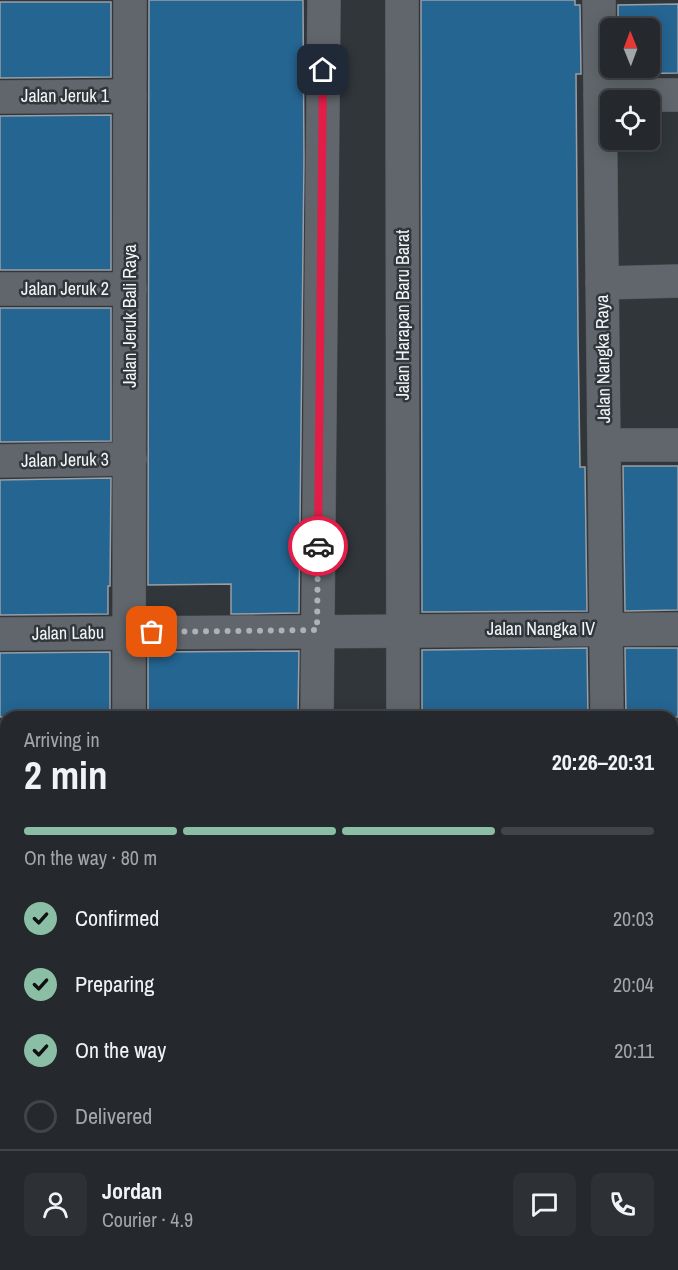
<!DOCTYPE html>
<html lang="en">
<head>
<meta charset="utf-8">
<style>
  :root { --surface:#25282c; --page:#2d3034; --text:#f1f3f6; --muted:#a3a6a9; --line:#424448; --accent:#8abfa5 }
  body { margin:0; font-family:"Archivo Narrow",sans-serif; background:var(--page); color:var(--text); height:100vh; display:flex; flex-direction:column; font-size:22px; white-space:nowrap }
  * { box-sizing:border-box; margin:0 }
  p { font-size:20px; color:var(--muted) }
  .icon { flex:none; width:33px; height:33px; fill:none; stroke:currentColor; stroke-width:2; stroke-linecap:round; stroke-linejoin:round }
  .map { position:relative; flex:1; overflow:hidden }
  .sheet { position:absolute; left:0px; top:711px; width:678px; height:560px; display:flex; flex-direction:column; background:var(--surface); border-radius:18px 18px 0 0; box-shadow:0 3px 15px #0003,0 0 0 2px var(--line) }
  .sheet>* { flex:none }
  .needle { width:39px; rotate:359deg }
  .buttons { position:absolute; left:600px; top:18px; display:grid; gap:12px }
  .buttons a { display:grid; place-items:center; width:60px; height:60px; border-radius:9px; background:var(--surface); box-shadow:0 3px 15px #0003,0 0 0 2px var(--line); font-size:30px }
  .pin { position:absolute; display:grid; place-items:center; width:51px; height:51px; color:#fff; margin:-26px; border-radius:12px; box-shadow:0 3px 9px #0006 }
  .courier { position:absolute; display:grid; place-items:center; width:60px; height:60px; margin:-30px; border:4px solid #e11d48; border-radius:50%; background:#fff; color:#222; box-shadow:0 2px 8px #0007 }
  .summary em { font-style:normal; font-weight:700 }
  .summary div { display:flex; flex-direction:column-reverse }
  .summary { display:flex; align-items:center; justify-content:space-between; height:102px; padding:0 24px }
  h1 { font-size:39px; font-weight:700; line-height:45px }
  .bar { display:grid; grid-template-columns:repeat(4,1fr); gap:9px 6px; align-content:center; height:72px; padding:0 24px }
  .bar i { height:8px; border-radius:4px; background:var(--line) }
  .bar .active { background:var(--accent) }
  .bar p { grid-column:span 4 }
  .line { display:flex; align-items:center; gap:15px; padding:0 24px; border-top:2px solid var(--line) }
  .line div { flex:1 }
  .round { display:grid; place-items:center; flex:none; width:63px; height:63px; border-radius:9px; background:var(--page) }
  ol { padding:0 24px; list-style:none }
  li { display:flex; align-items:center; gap:18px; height:66px }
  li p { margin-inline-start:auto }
  li .icon { padding:6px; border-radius:50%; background:var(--accent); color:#111; stroke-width:4 }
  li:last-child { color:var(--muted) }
  li i { width:33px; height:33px; border:3px solid var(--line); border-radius:50% }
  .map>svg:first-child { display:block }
</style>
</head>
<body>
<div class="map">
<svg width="678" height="1270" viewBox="0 0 678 1270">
  <rect width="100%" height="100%" fill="#31363b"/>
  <g fill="#256592" stroke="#999fa5" stroke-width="1.5">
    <polygon points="149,0 303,0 304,159 299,613 231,614 231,584 148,585"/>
    <polygon points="421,0 575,0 575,5 580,5 581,74 576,74 578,332 580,467 585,467 587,611 422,612"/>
    <polygon points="0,2 111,2 111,77 0,78"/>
    <polygon points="678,4 678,73 619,74 619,68 650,68 650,28 618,28 618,5"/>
    <polygon points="111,115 111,270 0,270 0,116"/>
    <polygon points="0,308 111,308 111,441 0,442"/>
    <polygon points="623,466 678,466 678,610 625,611"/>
    <polygon points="111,478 110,586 108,586 108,614 0,615 0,480"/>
    <polygon points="587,648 588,717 422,717 422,650"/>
    <polygon points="625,648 678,648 678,717 626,717"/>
    <polygon points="299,651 298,717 148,717 148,652"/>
    <polygon points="110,652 110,717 0,717 0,653"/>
  </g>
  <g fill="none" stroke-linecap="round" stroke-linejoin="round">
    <defs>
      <g id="minor">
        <polyline points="402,0 403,717"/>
        <polyline points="599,0 607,717"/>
        <polyline points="600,95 678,95"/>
        <polyline points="0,97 130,96"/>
        <polyline points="602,283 678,281"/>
        <polyline points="0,289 130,289"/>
        <polyline points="604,445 678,445"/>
        <polyline points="0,461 130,459"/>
        <polyline points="0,634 678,629"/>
        <polyline points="129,717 130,0"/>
        <polyline points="317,717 324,0"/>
        <polyline points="672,810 678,810"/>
        <polyline points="0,812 6,812"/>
        <polyline points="672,980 678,980"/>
        <polyline points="0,986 6,986"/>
        <polyline points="672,1157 678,1157"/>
        <polyline points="0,1161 6,1161"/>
        <polyline points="134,1264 134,1270"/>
        <polyline points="318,1264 318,1270"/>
        <polyline points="613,1264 613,1270"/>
        <polyline points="397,1270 397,1264"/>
      </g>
    </defs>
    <use href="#minor" stroke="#4d5255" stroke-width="34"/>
    <use href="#minor" stroke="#60666b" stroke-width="33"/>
  </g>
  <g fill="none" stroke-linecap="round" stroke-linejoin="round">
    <polyline stroke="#aeb2b6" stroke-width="6" stroke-dasharray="0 10.8" points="152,632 317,630 318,546"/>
    <polyline stroke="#e11d48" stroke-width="8" points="318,546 323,70"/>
  </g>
  <g text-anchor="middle" stroke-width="5" stroke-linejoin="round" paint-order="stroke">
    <g font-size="18" fill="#f2f5f8" stroke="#31363b">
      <text x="65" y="102">Jalan Jeruk 1</text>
      <text x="65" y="295">Jalan Jeruk 2</text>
      <text transform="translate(403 315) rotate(-90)" y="6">Jalan Harapan Baru Barat</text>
      <text transform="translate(130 316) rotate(-90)" y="6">Jalan Jeruk Bali Raya</text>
      <text transform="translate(603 359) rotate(-91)" y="6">Jalan Nangka Raya</text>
      <text transform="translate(65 460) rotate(-1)" y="6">Jalan Jeruk 3</text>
      <text x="541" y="635">Jalan Nangka IV</text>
      <text transform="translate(68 633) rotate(-1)" y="6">Jalan Labu</text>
    </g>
  </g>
</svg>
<div class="buttons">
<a><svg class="needle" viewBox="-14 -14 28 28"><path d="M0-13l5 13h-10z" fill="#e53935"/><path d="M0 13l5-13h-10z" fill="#a3a6a9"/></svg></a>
<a><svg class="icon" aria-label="locate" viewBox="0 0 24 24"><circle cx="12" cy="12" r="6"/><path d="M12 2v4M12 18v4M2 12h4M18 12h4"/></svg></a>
</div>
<div class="pin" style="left:152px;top:632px;background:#ea580c"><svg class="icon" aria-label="bag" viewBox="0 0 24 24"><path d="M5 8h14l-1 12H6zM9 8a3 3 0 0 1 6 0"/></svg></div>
<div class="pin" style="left:323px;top:70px;background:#1f2937"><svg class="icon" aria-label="home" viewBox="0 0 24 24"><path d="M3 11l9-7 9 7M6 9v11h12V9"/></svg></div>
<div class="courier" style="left:318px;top:546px"><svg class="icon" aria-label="car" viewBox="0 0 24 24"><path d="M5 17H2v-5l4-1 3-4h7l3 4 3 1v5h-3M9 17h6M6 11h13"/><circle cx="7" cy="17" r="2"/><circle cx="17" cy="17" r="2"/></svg></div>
<section class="sheet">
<div class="summary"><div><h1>2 min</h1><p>Arriving in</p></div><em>20:26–20:31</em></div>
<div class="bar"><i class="active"></i><i class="active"></i><i class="active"></i><i></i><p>On the way · 80 m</p></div>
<ol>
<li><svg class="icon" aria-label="check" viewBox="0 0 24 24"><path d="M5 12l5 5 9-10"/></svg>Confirmed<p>20:03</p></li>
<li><svg class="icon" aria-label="check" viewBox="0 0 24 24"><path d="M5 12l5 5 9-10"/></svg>Preparing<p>20:04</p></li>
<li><svg class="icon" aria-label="check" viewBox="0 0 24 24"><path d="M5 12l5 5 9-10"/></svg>On the way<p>20:11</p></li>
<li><i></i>Delivered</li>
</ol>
<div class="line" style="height:108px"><a class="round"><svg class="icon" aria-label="person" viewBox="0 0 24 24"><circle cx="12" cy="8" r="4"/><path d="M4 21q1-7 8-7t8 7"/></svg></a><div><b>Jordan</b><p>Courier · 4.9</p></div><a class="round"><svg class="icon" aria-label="chat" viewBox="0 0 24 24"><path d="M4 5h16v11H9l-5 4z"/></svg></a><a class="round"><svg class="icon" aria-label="phone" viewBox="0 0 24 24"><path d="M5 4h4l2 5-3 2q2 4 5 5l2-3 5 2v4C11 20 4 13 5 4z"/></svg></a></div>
</section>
</div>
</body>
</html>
